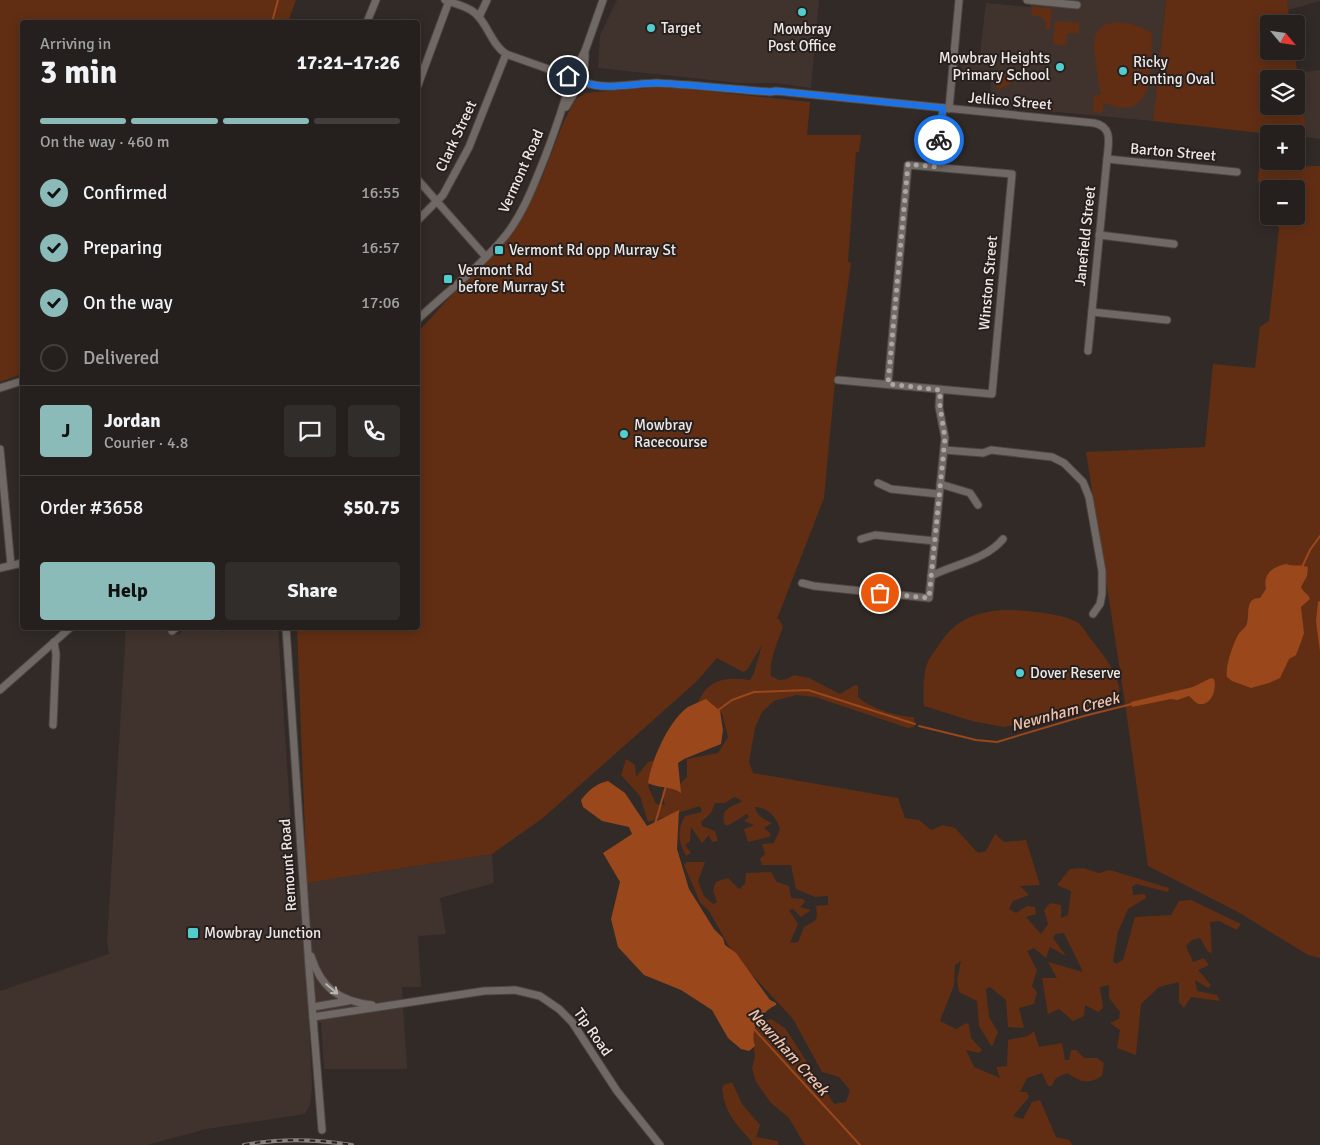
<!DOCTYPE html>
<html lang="en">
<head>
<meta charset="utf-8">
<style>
  :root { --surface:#25201d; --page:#312d2a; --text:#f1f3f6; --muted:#a3a3a4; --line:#423e3b; --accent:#8bbbb9 }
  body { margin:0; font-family:Signika,sans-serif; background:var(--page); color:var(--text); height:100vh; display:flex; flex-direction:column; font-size:19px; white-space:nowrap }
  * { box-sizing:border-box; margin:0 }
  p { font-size:16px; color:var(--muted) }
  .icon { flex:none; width:28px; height:28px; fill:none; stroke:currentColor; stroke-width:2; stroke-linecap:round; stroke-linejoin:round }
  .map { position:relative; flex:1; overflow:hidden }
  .drawer { position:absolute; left:20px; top:20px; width:400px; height:610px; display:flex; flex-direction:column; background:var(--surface); border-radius:5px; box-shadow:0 2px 12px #0003,0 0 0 1px var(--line) }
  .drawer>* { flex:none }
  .needle { width:32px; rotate:119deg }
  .controls { position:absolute; left:1260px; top:15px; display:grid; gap:10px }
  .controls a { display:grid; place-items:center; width:45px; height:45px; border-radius:5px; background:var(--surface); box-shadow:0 2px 12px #0003,0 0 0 1px var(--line); font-size:25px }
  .pin { position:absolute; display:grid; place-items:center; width:42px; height:42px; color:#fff; margin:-21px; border:2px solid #fff; border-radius:50%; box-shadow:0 1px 5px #0007 }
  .courier { position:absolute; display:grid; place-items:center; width:50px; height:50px; margin:-25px; border:4px solid #1a73e8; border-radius:50%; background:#fff; color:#222; box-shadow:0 1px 6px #0007 }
  .overview em { font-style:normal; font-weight:700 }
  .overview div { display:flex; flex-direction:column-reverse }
  .overview { display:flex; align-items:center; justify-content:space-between; height:85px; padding:0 20px }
  h1 { font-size:32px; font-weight:700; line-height:38px }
  .bar { display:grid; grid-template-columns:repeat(4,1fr); gap:8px 5px; align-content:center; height:60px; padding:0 20px }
  .bar i { height:6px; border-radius:4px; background:var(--line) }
  .bar .current { background:var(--accent) }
  .bar p { grid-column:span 4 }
  .line { display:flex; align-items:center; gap:12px; padding:0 20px; border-top:1px solid var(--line) }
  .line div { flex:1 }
  .round { display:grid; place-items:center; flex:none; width:52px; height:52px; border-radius:5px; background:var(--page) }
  ol { padding:0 20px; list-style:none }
  li { display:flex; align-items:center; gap:15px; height:55px }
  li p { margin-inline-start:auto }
  li .icon { padding:5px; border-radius:50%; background:var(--accent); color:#111; stroke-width:4 }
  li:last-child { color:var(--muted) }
  li i { width:28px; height:28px; border:2px solid var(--line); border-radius:50% }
  .action { display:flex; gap:10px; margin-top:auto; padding:10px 20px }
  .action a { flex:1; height:58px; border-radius:5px; background:var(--accent); color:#111; font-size:20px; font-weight:700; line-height:58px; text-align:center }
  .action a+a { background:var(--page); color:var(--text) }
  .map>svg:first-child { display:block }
</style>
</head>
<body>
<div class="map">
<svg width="1320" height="1145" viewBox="0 0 1320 1145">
  <rect width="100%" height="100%" fill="#312a27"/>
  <g fill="#40332d">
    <polygon points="617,0 819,0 811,88 776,83 739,83 598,68 600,35"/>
    <polygon points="1032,0 1166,0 1153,121 994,106 994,99 990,98 991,81 976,79 975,83 960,82 962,52 980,54 986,3 1030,7"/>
    <polygon points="1287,0 1320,0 1320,1 1288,10"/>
    <polygon points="1320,70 1320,139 1307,137 1297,73"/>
    <polygon points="126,628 161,628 178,635 186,628 218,628 223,632 228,628 278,628 295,887 307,883 492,854 494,883 440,898 446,934 418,936 421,987 402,987 407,1069 324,1069 321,1022 309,1026 312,1089 310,1105 305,1114 206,1129 147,1145 0,1145 0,991 109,954 107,941"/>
  </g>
  <g fill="#612e14" fill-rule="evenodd">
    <polygon points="0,0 296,0 288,22 22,22 22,374 0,382"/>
    <path d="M1166,0H1287L1290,24H1269V51H1294L1307,137L1296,136V134H1270L1153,121ZM1269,79H1296V106H1269Z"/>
    <polygon points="1032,6 1052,9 1050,28 1045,31 1046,23 1043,18 1031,15"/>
    <polygon points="1055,21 1080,23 1078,34 1067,33 1066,46 1053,44"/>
    <path d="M1117,22C1130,23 1141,26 1152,33C1150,68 1157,126 1102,102L1104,109L1102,113L1093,112L1094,95H1101C1099,85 1097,74 1096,64C1093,42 1090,25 1117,22Z"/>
    <polygon points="1011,69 1017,80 999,90 992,78"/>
    <path d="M665,87L810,102L807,135H861L859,152H856L848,262L851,263L836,371L824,498L777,619H779L783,627C777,644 769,659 771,676L779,680L787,679L794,675L809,678L840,694L855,685L858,686V697C870,708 897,717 914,717V727L908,728L815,697L796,695L774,701L762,712L755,728L749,762L753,773L898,798L905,818L919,820L931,830L943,825L955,828L978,853L986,851L995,834L1004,842L1026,840L1040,885L1020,886L1029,895L1013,901L1009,909L1016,913L1027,906L1035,907L1036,914L1026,917L1041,934L1048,924L1044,910L1050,903L1061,905V918L1068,915L1071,891L1057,885L1070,869L1083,868L1099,873L1110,870L1169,888L1168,892L1136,884L1132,887L1133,895L1145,894L1146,898L1128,909L1118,932L1113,961L1116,964L1123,960L1135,917L1171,915L1179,901L1191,900L1241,924L1237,930L1219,921L1210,922L1212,953L1208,952L1200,938L1192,940L1186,946L1193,962L1204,958L1209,965L1198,970L1211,985L1208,988L1195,980L1197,991L1217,995L1220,1001L1191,997L1184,1008L1179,1002V982L1159,987L1141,1004L1136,1055L1117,1048L1120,1030L1110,1023L1119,1019L1120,1012L1109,998V985L1100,987L1103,1008L1098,1012L1085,1005L1084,1016L1073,1021L1059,1009L1048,1014L1042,978H1057L1048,962L1083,972L1064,933L1055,934L1053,938L1066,956L1050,947L1046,958L1034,948L1027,951L1037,970L1032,986L1037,992L1034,1004L1019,1008L1024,1028L1008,1027L1006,1000L990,987L986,989L989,1017L998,1032L992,1047L979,1026L977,1001L959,992L957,980L961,961L955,965L954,985L940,1021L956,1029L966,1023L969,1025L971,1038L982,1050L979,1053L966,1050L974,1067L1000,1078L996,1067L1007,1066L1008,1040L1028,1036L1034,1031L1039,1047L1062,1043L1065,1060H1069L1071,1050H1076L1084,1058H1097L1104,1063L1102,1076C1086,1085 1082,1082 1067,1073L1056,1078L1052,1086H1048L1042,1073L1027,1078L1020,1092H1027L1029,1097L1013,1116L1023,1119L1032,1102L1040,1100L1056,1137L1069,1140L1072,1145H805L789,1118L771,1103L756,1082L752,1068L755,1056L752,1037L754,1029L760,1021L771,1019L785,1028L834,1104L846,1102L850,1090L839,1077L822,1072L793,1019L734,955L709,911L700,902L684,865L687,862H705L698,881L704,896L713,904L717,902L713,890L716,882L728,878L739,889L745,884L746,873L771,872L777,882L789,886L791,898L803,899L805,902L800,907L811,910L801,917L793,909L789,910L798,924L790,943L798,942L804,927C817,920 818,921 816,906L828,905V896L815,897L796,889L791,865H762L760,859L765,854L762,844L774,843L780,829C776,817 769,808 755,807C757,816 763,819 772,823L764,828L771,834L769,837L748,842L744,829L754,825L744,821L749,817L747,814L729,825H725C719,810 730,807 741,802V800L734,797L725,803H715L711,813L701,822L702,826L715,831L718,841L712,842L709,835L702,843L691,827L690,841L685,845L691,853L686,856C679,843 676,831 685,816L702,812L700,806L648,822L640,796L621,775L626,759L635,765L636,777L648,762L655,760L658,766L648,786L656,804L665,805L662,792L669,785L678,786L687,777V759L718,753L728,737L722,713L706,710L698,703C708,678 727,677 750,680L754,673L762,645L747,670L743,672L717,658L695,683L543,818L492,854L307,883L297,628H418V332L512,229L541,180L564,121L575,100L585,93Z"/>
    <polygon points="1042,99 1052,106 1055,112 1022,109 1024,104 1029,100 1036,102"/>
    <polygon points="1312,166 1320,166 1320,958 1308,955 1238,912 1148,866 1125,703 1086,452 1205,447 1213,364 1255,368 1260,327 1269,321 1279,229 1273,216 1296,216 1296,189 1269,189 1269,205 1258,180 1259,168"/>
    <path d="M1004,610C1023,610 1058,613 1075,621C1082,624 1086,633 1090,638C1104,656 1124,679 1119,702L1004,727L972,721L924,706C923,696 923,674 927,664C929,658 933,653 937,648C953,621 973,612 1004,610Z"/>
    <path d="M732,1082L742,1104L760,1125L756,1137L778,1141V1145H752V1142C736,1124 725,1114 722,1088L724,1085Z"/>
  </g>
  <g fill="#9a471b">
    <path d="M1286,564C1294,567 1300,564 1308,567L1307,576L1301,587C1303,592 1308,593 1310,599L1301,607L1304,633L1301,642L1296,655L1289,659L1280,678L1269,683L1251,688L1232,681L1227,677C1225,667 1233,644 1238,635C1240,631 1244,629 1246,626C1251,617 1243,598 1260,598L1266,589C1263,574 1272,567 1286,564Z"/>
    <polygon points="1320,601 1320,652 1316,621 1318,602"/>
    <path d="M1211,678L1214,679C1217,688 1212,706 1199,704C1195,703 1192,698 1189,696L1177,700L1171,699L1132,707L1131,702L1193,687Z"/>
    <path d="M706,699L720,711L723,730L721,744L684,759L678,763L681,793C670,785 659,789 648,783C651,761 669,720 688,707C693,704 700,702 706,699Z"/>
    <path d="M608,781L625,793L647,826L679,810L677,849L689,889L714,929L723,938L725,945L736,953L770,1000L776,1003V1005C761,1012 749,1030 755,1046L749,1051L741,1049L728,1038L712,1010L681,990L644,975L618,947L611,919L620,882L603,853L632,834L629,827L602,821L583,807L581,800C589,790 595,784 608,781Z"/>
  </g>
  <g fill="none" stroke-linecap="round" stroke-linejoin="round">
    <g stroke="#9a471b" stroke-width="2">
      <polyline points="272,22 278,0"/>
      <polyline points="1302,567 1310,550 1320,536"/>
      <polyline points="717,711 732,700 754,692 808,690 915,724"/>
      <polyline points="919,726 976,740 997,742 1084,716 1132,704"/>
      <polyline points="655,824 666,786"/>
      <polyline points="754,1029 860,1145"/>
    </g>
    <defs>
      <g id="minor">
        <path d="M445,0C455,4 467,6 475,13C488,24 491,44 506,54L568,76"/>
        <polyline points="1027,0 1077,5"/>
        <polyline points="479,17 487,0"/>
        <polyline points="367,22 376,0"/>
        <polyline points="575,70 585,51 603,0"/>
        <circle cx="576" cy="79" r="9"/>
        <polyline points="584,75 585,54"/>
        <path d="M585,82C603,91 636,83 657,83C695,85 732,89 770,92L776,91L1094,123C1114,127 1108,144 1107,159L1088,351"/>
        <polyline points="418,85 449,1"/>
        <polyline points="566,107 577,88"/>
        <polyline points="949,109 959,0"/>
        <polyline points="1107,159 1237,172"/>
        <polyline points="936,167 943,108"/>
        <polyline points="418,180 486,257"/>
        <polyline points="418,220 443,195 469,147 506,54"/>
        <polyline points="1099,235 1174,244"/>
        <polyline points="1092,312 1167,320"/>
        <path d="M418,319C447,292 481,266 506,235C524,212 534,184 545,157C554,133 563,109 569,85"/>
        <polyline points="838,380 992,394 1012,174 908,165 888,384"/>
        <polyline points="0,388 22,381"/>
        <polyline points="0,449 11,565"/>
        <polyline points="944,450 983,453 991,450 1052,457 1064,463 1083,482 1089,497 1102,571 1102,594 1100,604 1093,614"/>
        <polyline points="878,483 891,489 939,494"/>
        <polyline points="940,484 970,493 978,505"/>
        <polyline points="861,539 875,535 935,541"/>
        <polyline points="0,568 22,563"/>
        <path d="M931,576C954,564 986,560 1003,539"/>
        <polyline points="802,583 814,586 929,598 945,438 939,407 940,390"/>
        <polyline points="286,628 309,968 322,1130"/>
        <polyline points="172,631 176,628"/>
        <polyline points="0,690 70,628"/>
        <polyline points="53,725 56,654 54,642"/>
        <path d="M311,956C321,988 339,1001 372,1005"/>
        <polyline points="313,1007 348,1001"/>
        <polyline points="313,1017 484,991 515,990 540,996 559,1009 572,1022 617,1091 660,1145"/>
      </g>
    </defs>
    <use href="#minor" stroke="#4c4643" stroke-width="9"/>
    <use href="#minor" stroke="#706864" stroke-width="7"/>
    <defs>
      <path id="rail" d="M244,1145C280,1138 316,1139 352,1145"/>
    </defs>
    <use href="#rail" stroke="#87817e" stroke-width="4"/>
    <use href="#rail" stroke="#27201e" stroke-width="2" stroke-dasharray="5.5" stroke-linecap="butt"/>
  </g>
  <defs><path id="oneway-shaft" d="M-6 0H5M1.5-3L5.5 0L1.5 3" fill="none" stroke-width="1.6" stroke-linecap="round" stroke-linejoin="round" transform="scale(1.25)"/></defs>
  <use stroke="#bbb5b2" href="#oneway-shaft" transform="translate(332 989) rotate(40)"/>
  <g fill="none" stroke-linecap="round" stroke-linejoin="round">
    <polyline stroke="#aba6a3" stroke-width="5" stroke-dasharray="0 9" points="880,593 929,598 945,438 940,407 940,390 888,384 908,164 936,167 939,140"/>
    <path stroke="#1a73e8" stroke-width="6" d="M568,76L571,72L579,71L584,75L585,82C603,91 636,83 657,83C695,85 732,89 770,92L776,91L943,108L939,140"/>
  </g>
  <g fill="#52cdcd" stroke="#27201e" stroke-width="2">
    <circle cx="802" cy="12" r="5"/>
    <circle cx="651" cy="28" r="5"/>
    <circle cx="1060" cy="67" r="5"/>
    <circle cx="1123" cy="71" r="5"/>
    <rect x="494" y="245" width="10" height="10" rx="2.5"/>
    <rect x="443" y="274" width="10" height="10" rx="2.5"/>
    <circle cx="624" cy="434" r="5"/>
    <circle cx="1020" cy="673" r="5"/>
    <rect x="187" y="927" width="12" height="12" rx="2.5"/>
  </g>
  <g text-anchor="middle" stroke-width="4" stroke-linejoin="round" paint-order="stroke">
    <g font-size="15" fill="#ede8e6" stroke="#27201e" text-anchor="start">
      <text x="661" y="33">Target</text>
      <text x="802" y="34" text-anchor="middle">Mowbray<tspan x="802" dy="17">Post Office</tspan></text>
      <text x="1050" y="63" text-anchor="end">Mowbray Heights<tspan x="1050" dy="17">Primary School</tspan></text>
      <text x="1133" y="67">Ricky<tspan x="1133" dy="17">Ponting Oval</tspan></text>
      <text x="509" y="255">Vermont Rd opp Murray St</text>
      <text x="458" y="275">Vermont Rd<tspan x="458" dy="17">before Murray St</tspan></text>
      <text x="634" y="430">Mowbray<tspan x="634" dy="17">Racecourse</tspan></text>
      <text x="1030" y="678">Dover Reserve</text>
      <text x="204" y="938">Mowbray Junction</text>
    </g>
    <g font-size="15" fill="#ede8e6" stroke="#27201e">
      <text transform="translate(1010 101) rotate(5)" y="5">Jellico Street</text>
      <text transform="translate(456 136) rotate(-65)" y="5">Clark Street</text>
      <text transform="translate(1173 152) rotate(5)" y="5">Barton Street</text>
      <text transform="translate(521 171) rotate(-66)" y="5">Vermont Road</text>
      <text transform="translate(1085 236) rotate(-84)" y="5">Janefield Street</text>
      <text transform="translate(988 283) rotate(-85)" y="5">Winston Street</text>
      <text transform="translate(288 865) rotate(-94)" y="5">Remount Road</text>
      <text transform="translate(593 1032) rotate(55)" y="5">Tip Road</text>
    </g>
    <g font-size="16" font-style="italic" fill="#f1c2ac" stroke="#27201e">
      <text transform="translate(1065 711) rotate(-15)" y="6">Newnham Creek</text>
      <text transform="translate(789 1051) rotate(48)" y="6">Newnham Creek</text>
    </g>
  </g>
</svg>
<div class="controls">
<a><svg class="needle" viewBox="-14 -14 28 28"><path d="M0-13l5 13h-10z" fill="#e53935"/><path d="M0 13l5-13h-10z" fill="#a3a3a4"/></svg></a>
<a><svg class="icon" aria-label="layers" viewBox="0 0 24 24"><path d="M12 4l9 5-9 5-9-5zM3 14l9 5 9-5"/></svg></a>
<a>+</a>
<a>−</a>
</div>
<div class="pin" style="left:880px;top:593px;background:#ea580c"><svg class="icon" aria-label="bag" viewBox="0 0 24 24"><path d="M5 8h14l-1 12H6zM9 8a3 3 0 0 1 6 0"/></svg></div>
<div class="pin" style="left:568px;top:76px;background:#1f2937"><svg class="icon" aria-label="home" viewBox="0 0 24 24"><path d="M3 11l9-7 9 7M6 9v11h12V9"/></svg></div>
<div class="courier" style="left:939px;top:140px"><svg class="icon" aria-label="bike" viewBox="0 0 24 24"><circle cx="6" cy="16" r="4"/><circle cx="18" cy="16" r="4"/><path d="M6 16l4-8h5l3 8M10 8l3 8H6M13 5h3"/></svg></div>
<section class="drawer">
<div class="overview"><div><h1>3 min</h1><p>Arriving in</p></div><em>17:21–17:26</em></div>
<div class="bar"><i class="current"></i><i class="current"></i><i class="current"></i><i></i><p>On the way · 460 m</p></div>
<ol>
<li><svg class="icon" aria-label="check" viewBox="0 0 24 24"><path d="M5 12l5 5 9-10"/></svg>Confirmed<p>16:55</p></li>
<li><svg class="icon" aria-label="check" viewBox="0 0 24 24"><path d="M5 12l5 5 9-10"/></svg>Preparing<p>16:57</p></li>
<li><svg class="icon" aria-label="check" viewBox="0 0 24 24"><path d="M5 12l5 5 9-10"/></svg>On the way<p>17:06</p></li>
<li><i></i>Delivered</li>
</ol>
<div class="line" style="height:90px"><b class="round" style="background:var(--accent);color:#111">J</b><div><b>Jordan</b><p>Courier · 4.8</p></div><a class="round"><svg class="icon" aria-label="chat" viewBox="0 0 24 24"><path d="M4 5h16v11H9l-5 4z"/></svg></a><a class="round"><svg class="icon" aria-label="phone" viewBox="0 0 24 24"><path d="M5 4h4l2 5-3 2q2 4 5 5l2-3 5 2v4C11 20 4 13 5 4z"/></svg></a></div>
<div class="line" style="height:65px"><div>Order #3658</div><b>$50.75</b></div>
<div class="action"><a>Help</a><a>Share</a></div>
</section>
</div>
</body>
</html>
